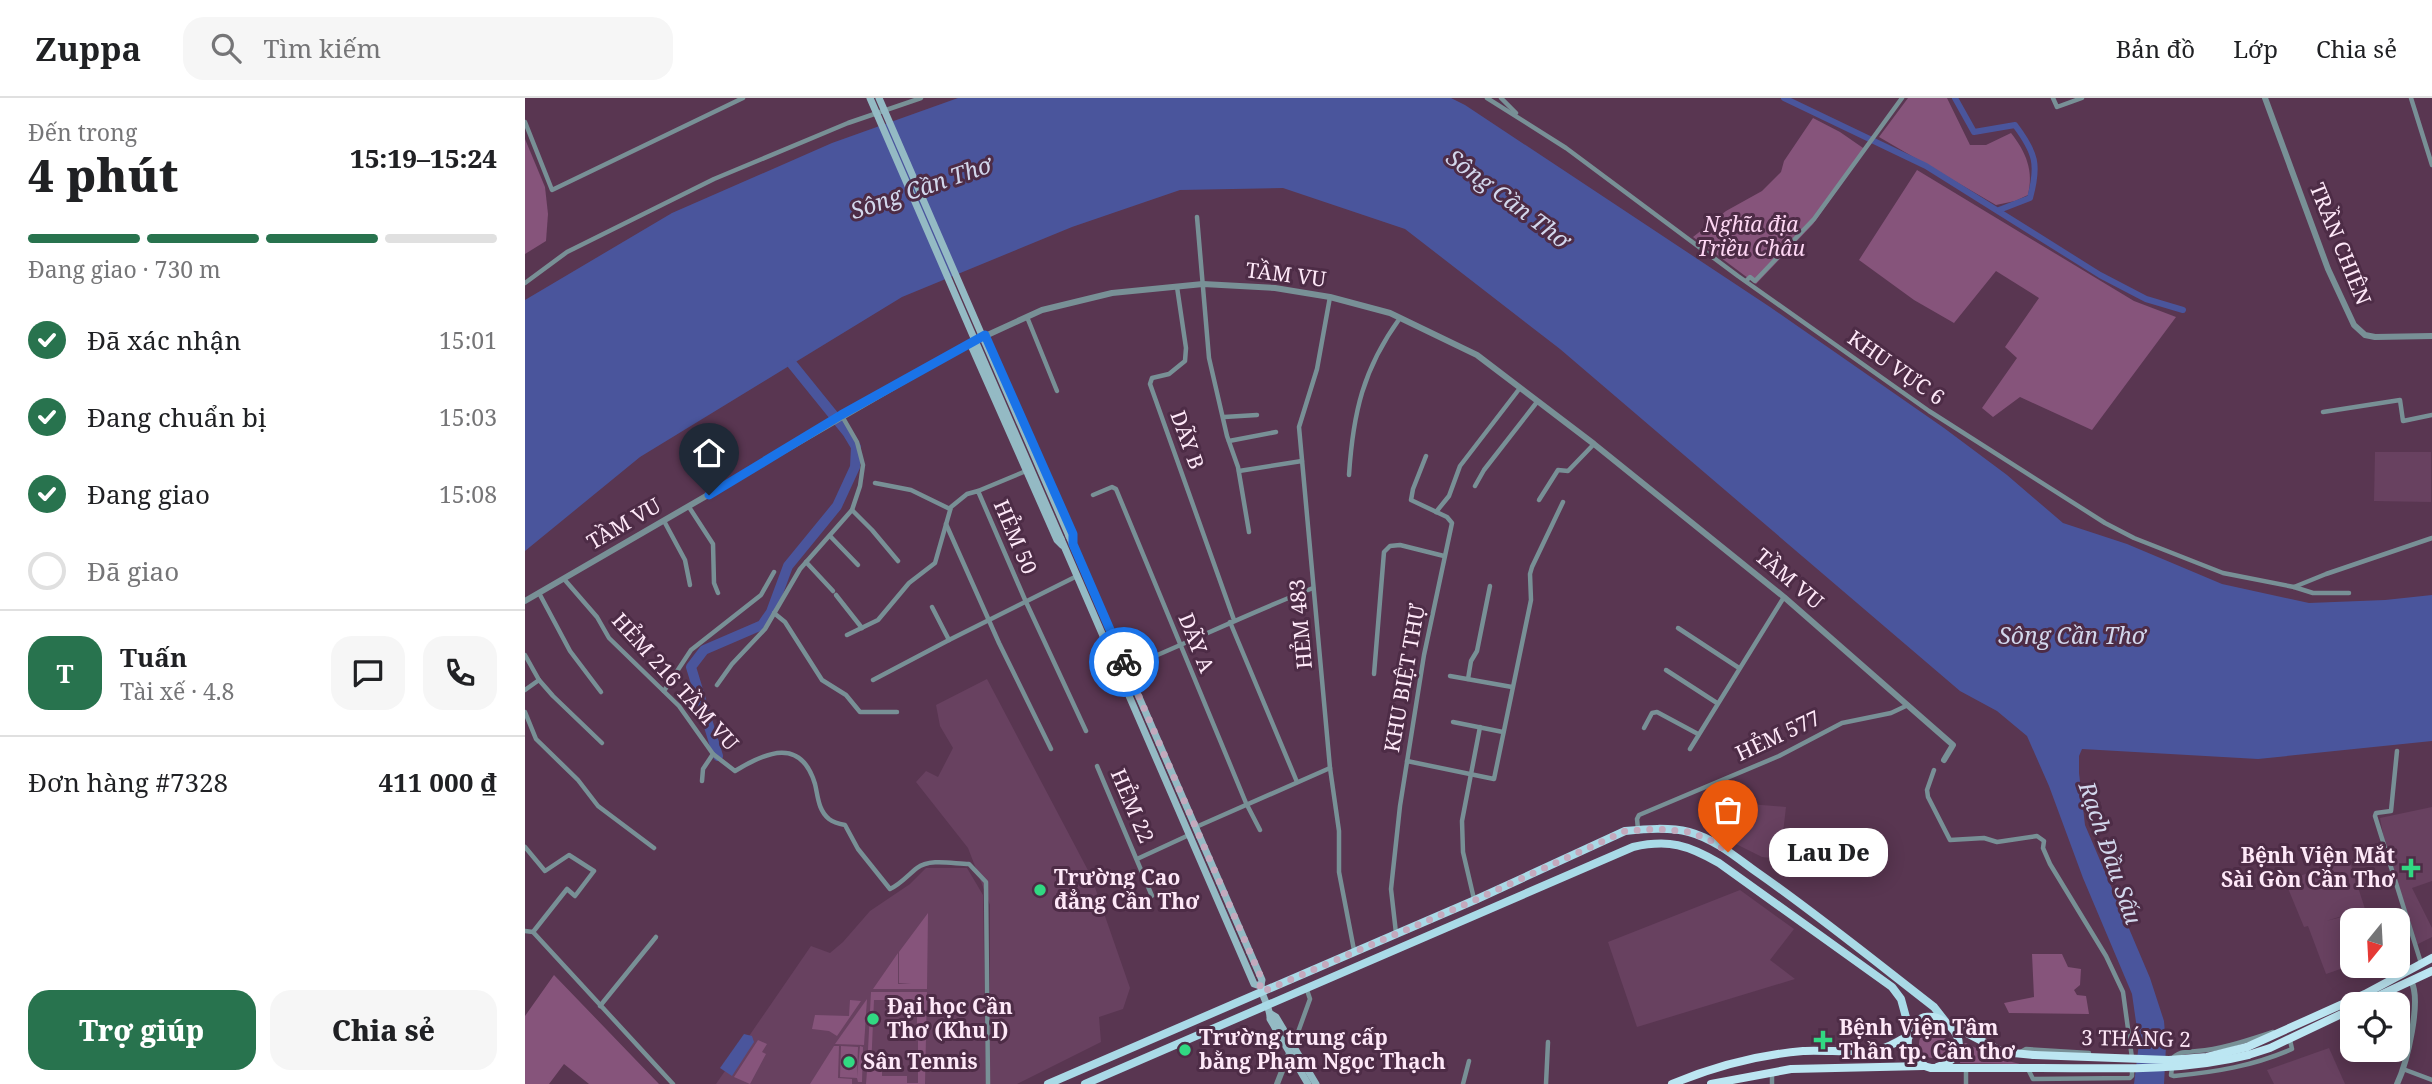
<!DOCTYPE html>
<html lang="vi">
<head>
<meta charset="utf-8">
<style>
  :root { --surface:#fff; --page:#f6f6f6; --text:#202124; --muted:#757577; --line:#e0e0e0; --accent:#28734e }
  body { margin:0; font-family:"Noto Serif",serif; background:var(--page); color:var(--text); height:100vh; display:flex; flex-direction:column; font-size:26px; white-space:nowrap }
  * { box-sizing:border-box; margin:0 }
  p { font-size:23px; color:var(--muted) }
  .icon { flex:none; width:38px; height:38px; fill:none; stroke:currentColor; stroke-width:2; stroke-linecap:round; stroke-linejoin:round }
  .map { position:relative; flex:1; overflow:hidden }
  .details { display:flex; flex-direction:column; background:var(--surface); width:525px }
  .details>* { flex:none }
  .needle { width:46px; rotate:198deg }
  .buttons { position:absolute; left:1815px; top:810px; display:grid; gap:14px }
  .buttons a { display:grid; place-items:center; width:70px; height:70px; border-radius:14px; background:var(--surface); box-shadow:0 4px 18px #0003; font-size:35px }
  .pin { position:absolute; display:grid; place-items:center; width:60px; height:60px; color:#fff; margin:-72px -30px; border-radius:50% 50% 50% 0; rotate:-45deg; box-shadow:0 0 7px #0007 }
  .pin .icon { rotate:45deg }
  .courier { position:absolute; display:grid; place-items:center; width:70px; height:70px; margin:-35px; border:5px solid #1a73e8; border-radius:50%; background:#fff; color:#222; box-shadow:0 2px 9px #0007 }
  .bubble { position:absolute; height:49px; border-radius:21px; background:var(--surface); box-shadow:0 4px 18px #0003; font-size:23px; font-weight:800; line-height:49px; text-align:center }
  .overview em { font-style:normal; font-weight:800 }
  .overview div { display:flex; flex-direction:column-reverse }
  .overview { display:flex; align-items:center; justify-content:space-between; height:119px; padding:0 28px }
  h1 { font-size:46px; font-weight:800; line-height:52px }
  .bar { display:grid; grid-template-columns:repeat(4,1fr); gap:10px 7px; align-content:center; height:84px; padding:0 28px }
  .bar i { height:9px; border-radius:5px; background:var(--line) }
  .bar .selected { background:var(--accent) }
  .bar p { grid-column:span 4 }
  .line { display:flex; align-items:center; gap:18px; padding:0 28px; border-top:2px solid var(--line) }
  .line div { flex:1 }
  .round { display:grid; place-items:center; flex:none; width:74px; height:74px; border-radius:21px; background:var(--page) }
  ol { padding:0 28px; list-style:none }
  li { display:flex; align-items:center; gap:21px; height:77px }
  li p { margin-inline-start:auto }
  li .icon { padding:7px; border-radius:50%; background:var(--accent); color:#fff; stroke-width:4 }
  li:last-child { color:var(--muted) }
  li i { width:38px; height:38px; border:4px solid var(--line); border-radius:50% }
  .button { display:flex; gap:14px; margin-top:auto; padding:14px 28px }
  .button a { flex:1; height:80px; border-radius:21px; background:var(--accent); color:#fff; font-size:28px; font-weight:800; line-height:80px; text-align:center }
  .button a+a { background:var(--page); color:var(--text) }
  header { display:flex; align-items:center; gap:42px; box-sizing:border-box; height:98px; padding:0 35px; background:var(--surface); border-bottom:2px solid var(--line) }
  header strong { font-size:33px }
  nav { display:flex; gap:38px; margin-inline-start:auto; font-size:24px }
  .search { width:490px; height:63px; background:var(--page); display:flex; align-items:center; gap:18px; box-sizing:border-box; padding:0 24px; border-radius:21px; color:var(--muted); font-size:26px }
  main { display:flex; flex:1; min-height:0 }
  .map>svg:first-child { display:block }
</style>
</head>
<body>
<header>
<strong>Zuppa</strong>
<div class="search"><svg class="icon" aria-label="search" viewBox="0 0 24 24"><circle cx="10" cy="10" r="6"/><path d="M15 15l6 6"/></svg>Tìm kiếm</div>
<nav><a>Bản đồ</a><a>Lớp</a><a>Chia sẻ</a></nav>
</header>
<main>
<section class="details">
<div class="overview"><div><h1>4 phút</h1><p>Đến trong</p></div><em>15:19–15:24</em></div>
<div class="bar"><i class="selected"></i><i class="selected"></i><i class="selected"></i><i></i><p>Đang giao · 730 m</p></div>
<ol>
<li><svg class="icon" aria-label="check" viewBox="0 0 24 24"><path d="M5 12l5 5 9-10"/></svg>Đã xác nhận<p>15:01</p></li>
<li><svg class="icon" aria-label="check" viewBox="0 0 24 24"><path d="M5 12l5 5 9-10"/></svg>Đang chuẩn bị<p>15:03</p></li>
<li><svg class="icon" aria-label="check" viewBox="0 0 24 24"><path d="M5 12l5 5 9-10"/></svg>Đang giao<p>15:08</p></li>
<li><i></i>Đã giao</li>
</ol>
<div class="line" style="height:126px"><b class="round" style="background:var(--accent);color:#fff">T</b><div><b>Tuấn</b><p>Tài xế · 4.8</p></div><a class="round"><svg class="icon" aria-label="chat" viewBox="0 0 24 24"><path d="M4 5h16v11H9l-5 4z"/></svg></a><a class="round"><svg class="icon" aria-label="phone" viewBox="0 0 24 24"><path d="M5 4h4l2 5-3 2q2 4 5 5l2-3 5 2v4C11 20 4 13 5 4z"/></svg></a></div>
<div class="line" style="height:91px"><div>Đơn hàng #7328</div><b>411 000 ₫</b></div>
<div class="button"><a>Trợ giúp</a><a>Chia sẻ</a></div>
</section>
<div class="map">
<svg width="1907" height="986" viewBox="0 0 1907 986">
  <rect width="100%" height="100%" fill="#593651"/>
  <g fill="#684160">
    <polygon points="1850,354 1906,354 1906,404 1849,403"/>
    <polygon points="462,581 566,778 605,890 598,911 574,919 576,944 492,986 465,986 465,807 443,750 391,684 401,673 413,679 428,650 415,628 411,607"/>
    <polygon points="1212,705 1261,709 1255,761 1237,759 1209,745"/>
    <polygon points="1907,709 1907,783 1887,790 1907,830 1907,839 1891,847 1862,757 1855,720"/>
    <polygon points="1824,761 1840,811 1801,823 1821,818 1827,834 1827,867 1801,876 1783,828 1779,829 1760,783"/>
    <polygon points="401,770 442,770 458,797 461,986 191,986 286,848 305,855 318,844 345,813 385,786"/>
    <polygon points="1215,792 1269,831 1245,862 1270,881 1112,929 1083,844"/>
    <polygon points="1804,950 1820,986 1749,986 1742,972"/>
  </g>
  <g fill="#86547b">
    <path d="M1383,0H1422L1445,47H1461L1486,35C1501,54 1509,73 1503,97L1490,103L1471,107L1354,39Z"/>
    <polygon points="1288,20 1315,34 1341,52 1288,126 1231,186 1168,139 1201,113 1237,93 1256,74 1259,63"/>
    <polygon points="0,41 20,89 23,116 21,143 0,156"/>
    <polygon points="1392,72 1609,203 1651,219 1567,332 1495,299 1468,319 1457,310 1492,260 1480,249 1514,200 1471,173 1429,225 1389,202 1334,162"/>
    <polygon points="403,815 402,891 348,891 373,855 373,886 386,886 374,885 374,854"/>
    <polygon points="1507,856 1537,856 1543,869 1556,871 1555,887 1549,892 1552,897 1561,898 1564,916 1484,915 1479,905 1509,899"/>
    <polygon points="29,877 134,986 64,986 39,966 24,986 0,986 0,918"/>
    <polygon points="346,894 402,894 401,936 392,935 392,902 349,902 346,971 342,971"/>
    <polygon points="342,901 339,947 310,946"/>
    <polygon points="325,902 336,903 312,938 304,933 287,931 290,917 324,918"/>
    <circle cx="1408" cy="946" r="14"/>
    <polygon points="393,939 401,939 400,986 341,986 342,973 357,972 357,978 382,978 382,985 393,985"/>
    <polygon points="233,942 242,946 237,954 241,956 225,986 209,979"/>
    <polygon points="1441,945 1471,960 1495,966 1435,965 1438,946"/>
    <polygon points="309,948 314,948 313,980 327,981 327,986 285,986"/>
    <polygon points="316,948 333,949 332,979 335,948 338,949 337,984 333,984 332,980 315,979"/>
  </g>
  <g fill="#4a559c">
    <polygon points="433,0 926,0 940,7 1245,209 1419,330 1482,377 1538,425 1602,446 1697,486 1784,505 1860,502 1907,497 1907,643 1733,661 1557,651 1554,658 1554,675 1560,727 1625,880 1639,923 1641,948 1639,986 1609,986 1614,945 1607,896 1558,780 1524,688 1502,638 1472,613 1435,593 1035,251 880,131 758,90 655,92 547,129 377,199 115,359 0,453 0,202 147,115 307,45"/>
    <polygon points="219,936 227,938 229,944 207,978 195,970"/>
  </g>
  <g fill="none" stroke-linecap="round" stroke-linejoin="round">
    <g stroke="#4a559c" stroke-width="6">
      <polyline points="1259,0 1401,68 1575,177 1621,201 1658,212"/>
      <path d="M1430,0L1449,34L1490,27C1511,55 1514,67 1505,100L1474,112"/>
    </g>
    <polyline stroke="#4a559c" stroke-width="10" points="193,658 166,569 179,552 237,527 246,514 263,468 312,408 330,369 331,349 322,334 267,266"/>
    <g stroke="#789096" stroke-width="4.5">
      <polyline points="962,0 1041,50 1213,178 1404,313 1580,425 1609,440 1698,475 1769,489 1801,476 1907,440"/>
      <polyline points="976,0 991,15"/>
      <polyline points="1528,0 1532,9 1557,0"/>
      <polyline points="1886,0 1907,67"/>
      <polyline points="0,24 27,92 218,0"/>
      <polyline points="672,119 684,260 702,338 713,369 724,434"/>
      <polyline points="1221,183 1225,179 1230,183 1289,121 1377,0"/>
      <polyline points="0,185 42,154 189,81 323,25 396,0"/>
      <polyline points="652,189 661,250 660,263 644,276 627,280 625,286 709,522"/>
      <polyline points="805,199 792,271 774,329 805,670 814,733 814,774 829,852"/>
      <polyline points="502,219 532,293"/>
      <polyline points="1798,314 1875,302 1878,323 1907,317"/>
      <polyline points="699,319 732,317"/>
      <polyline points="704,343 751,334"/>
      <polyline points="714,373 777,363"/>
      <path d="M824,377C828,315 838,271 875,220"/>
      <polyline points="350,385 386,392 425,411"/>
      <polyline points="950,388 959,372 1012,304"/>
      <polyline points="453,393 501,373"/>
      <polyline points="568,397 587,389 591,391 721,705 735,732"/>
      <polyline points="1014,402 1033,372 1043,373 1069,346"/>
      <polyline points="164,409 188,446 189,485 193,495"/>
      <polyline points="327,412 347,432 373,463"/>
      <polyline points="911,414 924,398 935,368 995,290"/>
      <polyline points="139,423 160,462 165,487"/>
      <polyline points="421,426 474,545 526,651"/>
      <polyline points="305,438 333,467"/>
      <polyline points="281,464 308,493"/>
      <path d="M39,481L72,519L84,540L154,608L188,656L210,673C241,654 276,639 290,686C293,698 293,712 304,721C308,724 315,726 320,727L333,751L365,791C376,786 383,777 392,770C405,760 429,766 444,766L461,784L463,986"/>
      <polyline points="1769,489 1788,495 1824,495"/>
      <polyline points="14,495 45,553 76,594"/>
      <polyline points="311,497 337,530"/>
      <polyline points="407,509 424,542"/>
      <polyline points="249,515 260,524 297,582 321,597 335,614 372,614"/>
      <polyline points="705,524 772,684"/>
      <polyline points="1153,530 1214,570"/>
      <polyline points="322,537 353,522 384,485 410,465 426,409 442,396 453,393 501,504 561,633"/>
      <polyline points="0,557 14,582 0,592"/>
      <path d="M602,570C664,544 725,515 788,490"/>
      <polyline points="1141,572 1192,605"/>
      <polyline points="849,576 859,454 865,448 875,447 919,458"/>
      <polyline points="925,578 987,589"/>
      <polyline points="943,581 946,563 952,553 965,488"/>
      <polyline points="14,582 28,598 77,645"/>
      <polyline points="348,582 424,542 552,478"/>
      <polyline points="192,587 207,566 240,531 275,471 327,412 335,388 338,367 332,344 317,318"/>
      <polyline points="139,593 166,552 236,497 249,474"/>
      <polyline points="0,614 11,641 53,682 73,708 129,750"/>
      <polyline points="928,624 978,634"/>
      <polyline points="1119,630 1127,615 1132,614 1173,636"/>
      <polyline points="1165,651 1259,499"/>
      <polyline points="1872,653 1866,713 1851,715 1850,718 1896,865"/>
      <polyline points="882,663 969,681 1006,502 1005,476 1007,469 1038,404"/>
      <polyline points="572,668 627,798"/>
      <polyline points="1409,672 1402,692 1403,699 1425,742 1459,740 1472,744 1512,738 1519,743 1518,750 1525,766 1581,858 1598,894 1607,960"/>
      <polyline points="177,683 178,671 188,656"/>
      <polyline points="671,729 805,670"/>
      <polyline points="1113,731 1112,721 1114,717 1254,658 1317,625 1366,615 1383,607"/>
      <polyline points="0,749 20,773 44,757 69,773 50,798 42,791 8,834"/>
      <polyline points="612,761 664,737"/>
      <polyline points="949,801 938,754 937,723 955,629"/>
      <polyline points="0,833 8,834 148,986"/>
      <polyline points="871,835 866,791 875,708 899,557 927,425 922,419 886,402 888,391 901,358"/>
      <polyline points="75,908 131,839"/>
      <polyline points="768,948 785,901 782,892"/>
      <polyline points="1494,955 1501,951 1564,955"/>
      <path d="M1647,961C1653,953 1662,954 1672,953C1698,951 1723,942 1748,934"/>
      <polyline points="1441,970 1441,986"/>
      <path d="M1647,970L1646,977L1649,978C1691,974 1728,968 1767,951L1765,942"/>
      <polyline points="1503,971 1508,981 1605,980 1607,978 1607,969"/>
      <polyline points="1878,971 1907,982"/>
      <polyline points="1247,974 1247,986"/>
      <polyline points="938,986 944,963"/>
      <polyline points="1021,986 1023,944"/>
    </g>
    <g stroke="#789096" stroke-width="6">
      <polyline points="1740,0 1803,171 1829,227 1840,237 1850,239 1907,238"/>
      <polyline points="0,503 445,245 517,212 587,195 678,186 750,190 805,199 865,215 952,257 1069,346 1259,499 1428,647 1419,662"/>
      <polyline points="752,986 764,955"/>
      <path d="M1872,986C1882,965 1897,902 1886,883"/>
    </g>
    <g stroke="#94bac4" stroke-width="7">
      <polyline points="445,245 532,442 537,447"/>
      <polyline points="494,315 548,436 548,442"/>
      <path d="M544,438L737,882C733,896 746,908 745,921L783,986"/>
      <polyline points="536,441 729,886 735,888"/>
      <polyline points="746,916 751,919 791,986"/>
    </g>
    <g stroke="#a9dae7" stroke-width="8">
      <path d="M523,986L950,802L1100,733C1121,731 1144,729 1164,734C1190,741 1212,760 1233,775C1293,817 1351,864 1409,909L1420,923"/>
      <path d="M560,986L1108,749C1144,741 1163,747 1194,765L1367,889L1376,901L1385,934"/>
    </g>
    <g stroke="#bce6f2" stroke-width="8">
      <polyline points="1836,906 1907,873"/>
      <polyline points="1428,928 1478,954 1509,957"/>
      <polyline points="1722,949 1840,896 1907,860"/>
      <polyline points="1723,957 1745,950 1827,911"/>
      <path d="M1412,969C1469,951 1398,888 1384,937C1379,953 1390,966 1406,970H1515"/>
      <path d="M1147,986C1190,968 1231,957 1278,953C1297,951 1344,957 1359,950C1367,947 1375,942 1384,938"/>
      <polyline points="1186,986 1266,971 1399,968"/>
    </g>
    <g stroke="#94bac4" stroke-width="7">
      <polyline points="345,0 536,441"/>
      <polyline points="354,0 544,438"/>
    </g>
    <g stroke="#bce6f2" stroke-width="8">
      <polyline points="1509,957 1644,962 1682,959 1722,949"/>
      <path d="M1515,970C1585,970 1655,974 1723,957"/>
    </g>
  </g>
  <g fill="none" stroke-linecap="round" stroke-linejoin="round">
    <polyline stroke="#c4aabe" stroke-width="7" stroke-dasharray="0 12.6" points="599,564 737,882 735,888 737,894 950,802 1100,733 1133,731 1165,734 1185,742 1203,754"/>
    <polyline stroke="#1a73e8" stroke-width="9" points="184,397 316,317 460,237 548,436 548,446 599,564"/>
  </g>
  <g fill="#31d882" stroke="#4d2c46" stroke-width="2.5">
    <path d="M1882.5 759.5h7v7h7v7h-7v7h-7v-7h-7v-7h7z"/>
    <circle cx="515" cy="792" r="7"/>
    <circle cx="348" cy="921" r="7"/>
    <path d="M1294.5 931.5h7v7h7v7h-7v7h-7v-7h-7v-7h7z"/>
    <circle cx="660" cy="952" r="7"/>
    <circle cx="324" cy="964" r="7"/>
  </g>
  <g text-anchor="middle" stroke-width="6" stroke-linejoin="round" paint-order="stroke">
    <g font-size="21" font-style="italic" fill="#fed7f4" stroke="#4d2c46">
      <text x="1226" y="134">Nghĩa địa<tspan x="1226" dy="24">Triều Châu</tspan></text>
    </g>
    <g font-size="21" fill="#fee8f8" stroke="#4d2c46">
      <text transform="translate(1815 146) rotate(68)" y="7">TRẦN CHIÊN</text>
      <text transform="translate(761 177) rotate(7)" y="7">TẦM VU</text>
      <text transform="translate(1371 270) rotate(35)" y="7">KHU VỰC 6</text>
      <text transform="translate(662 342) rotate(70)" y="7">DÃY B</text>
      <text transform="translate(99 426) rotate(-30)" y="7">TẦM VU</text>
      <text transform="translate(490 439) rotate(67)" y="7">HẺM 50</text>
      <text transform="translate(1264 481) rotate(40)" y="7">TẦM VU</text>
      <text transform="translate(776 526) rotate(-95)" y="7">HẺM 483</text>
      <text transform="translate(671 545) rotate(68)" y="7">DÃY A</text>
      <text transform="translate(880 580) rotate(-80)" y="7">KHU BIỆT THỰ</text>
      <text transform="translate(150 584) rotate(48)" y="7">HẺM 216 TẦM VU</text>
      <text transform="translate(1253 638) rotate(-25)" y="7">HẺM 577</text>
      <text transform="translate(607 708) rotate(67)" y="7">HẺM 22</text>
      <text transform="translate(1611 941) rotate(1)" y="7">3 THÁNG 2</text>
    </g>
    <g font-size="21" font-weight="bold" fill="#fee8f8" stroke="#4d2c46" text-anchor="start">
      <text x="1870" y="765" text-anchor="end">Bệnh Viện Mắt<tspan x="1870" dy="24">Sài Gòn Cần Thơ</tspan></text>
      <text x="529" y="787">Trường Cao<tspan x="529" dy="24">đẳng Cần Thơ</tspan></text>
      <text x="362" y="916">Đại học Cần<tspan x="362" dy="24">Thơ (Khu I)</tspan></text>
      <text x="1314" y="937">Bệnh Viện Tâm<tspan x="1314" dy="24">Thần tp. Cần thơ</tspan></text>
      <text x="674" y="947">Trường trung cấp<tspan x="674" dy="24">bằng Phạm Ngọc Thạch</tspan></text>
      <text x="338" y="971">Sân Tennis</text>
    </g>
    <g font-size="23" font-style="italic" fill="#d2d7ec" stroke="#4d2c46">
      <text transform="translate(396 90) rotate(-19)" y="8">Sông Cần Thơ</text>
      <text transform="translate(983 101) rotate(37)" y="8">Sông Cần Thơ</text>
      <text x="1547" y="546">Sông Cần Thơ</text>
      <text transform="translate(1585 755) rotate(71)" y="8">Rạch Đầu Sấu</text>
    </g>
  </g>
</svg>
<div class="buttons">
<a><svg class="needle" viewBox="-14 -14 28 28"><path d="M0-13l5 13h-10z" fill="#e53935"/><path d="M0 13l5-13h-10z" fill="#757577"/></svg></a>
<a><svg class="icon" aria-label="locate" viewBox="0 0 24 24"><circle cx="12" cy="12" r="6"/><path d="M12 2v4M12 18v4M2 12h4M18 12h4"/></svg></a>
</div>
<div class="pin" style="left:1203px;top:754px;background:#ea580c"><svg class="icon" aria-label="bag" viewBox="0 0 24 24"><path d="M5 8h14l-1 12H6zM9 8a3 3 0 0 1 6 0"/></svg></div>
<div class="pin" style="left:184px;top:397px;background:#1f2937"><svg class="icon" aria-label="home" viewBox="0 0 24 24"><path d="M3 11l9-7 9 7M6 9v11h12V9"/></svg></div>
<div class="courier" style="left:599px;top:564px"><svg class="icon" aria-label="bike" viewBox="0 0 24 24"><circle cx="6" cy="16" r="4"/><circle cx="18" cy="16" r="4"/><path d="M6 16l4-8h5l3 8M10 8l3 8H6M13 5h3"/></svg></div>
<div class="bubble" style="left:1244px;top:730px;width:119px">Lau De</div>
</div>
</main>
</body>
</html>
